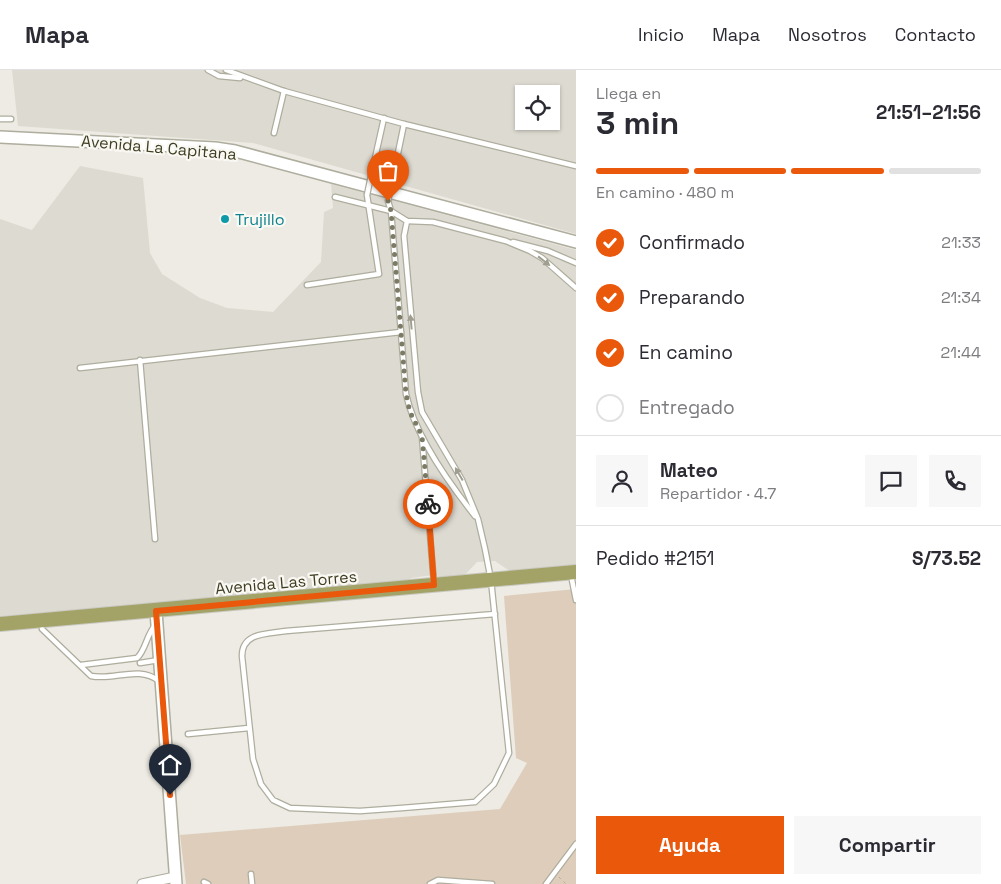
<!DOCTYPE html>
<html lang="es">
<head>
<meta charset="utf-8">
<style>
  :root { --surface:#fff; --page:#f7f7f7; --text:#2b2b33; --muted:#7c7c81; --line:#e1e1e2; --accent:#ea580c }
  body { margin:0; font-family:"Space Grotesk",sans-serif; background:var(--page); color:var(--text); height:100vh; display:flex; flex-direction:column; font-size:19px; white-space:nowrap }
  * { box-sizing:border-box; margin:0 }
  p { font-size:16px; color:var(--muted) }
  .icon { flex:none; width:28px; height:28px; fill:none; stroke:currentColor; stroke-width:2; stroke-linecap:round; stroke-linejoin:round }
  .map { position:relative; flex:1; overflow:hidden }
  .panel { display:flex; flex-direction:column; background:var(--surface); width:425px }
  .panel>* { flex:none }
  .tools { position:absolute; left:515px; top:15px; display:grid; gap:10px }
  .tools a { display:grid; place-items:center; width:45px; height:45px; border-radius:0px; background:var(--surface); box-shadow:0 1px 4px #0004; font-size:25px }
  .pin { position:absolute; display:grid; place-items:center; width:42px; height:42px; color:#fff; margin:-51px -21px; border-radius:50% 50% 50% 0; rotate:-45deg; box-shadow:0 0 5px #0007 }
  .pin .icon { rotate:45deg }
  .courier { position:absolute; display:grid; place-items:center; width:50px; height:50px; margin:-25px; border:4px solid #ea580c; border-radius:50%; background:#fff; color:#222; box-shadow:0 1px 6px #0007 }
  .head em { font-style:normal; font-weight:800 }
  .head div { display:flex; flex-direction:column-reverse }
  .head { display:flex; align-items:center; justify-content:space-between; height:85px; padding:0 20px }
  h1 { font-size:32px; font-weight:800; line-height:38px }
  .bar { display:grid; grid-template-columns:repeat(4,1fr); gap:8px 5px; align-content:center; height:60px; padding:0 20px }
  .bar i { height:6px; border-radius:4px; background:var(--line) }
  .bar .selected { background:var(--accent) }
  .bar p { grid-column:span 4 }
  .line { display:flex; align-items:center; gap:12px; padding:0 20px; border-top:1px solid var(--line) }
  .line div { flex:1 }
  .round { display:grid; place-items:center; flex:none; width:52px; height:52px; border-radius:0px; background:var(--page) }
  ol { padding:0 20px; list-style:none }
  li { display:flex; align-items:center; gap:15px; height:55px }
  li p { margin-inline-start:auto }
  li .icon { padding:5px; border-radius:50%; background:var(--accent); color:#fff; stroke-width:4 }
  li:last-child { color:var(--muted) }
  li i { width:28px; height:28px; border:2px solid var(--line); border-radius:50% }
  .cta { display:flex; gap:10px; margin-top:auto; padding:10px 20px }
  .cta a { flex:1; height:58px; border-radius:0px; background:var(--accent); color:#fff; font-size:20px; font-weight:800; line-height:58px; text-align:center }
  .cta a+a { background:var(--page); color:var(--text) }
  header { display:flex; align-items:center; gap:30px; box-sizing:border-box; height:70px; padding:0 25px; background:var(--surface); border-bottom:1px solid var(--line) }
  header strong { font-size:24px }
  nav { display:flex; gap:28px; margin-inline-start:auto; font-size:18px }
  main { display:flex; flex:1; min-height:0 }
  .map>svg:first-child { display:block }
</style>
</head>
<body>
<header>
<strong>Mapa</strong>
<nav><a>Inicio</a><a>Mapa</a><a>Nosotros</a><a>Contacto</a></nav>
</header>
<main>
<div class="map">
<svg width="576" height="814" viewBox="0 0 576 814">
  <rect width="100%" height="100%" fill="#edebe3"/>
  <g fill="#dddad1" fill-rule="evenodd">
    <path d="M12,0H576V164L253,73L18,56ZM524,24H551V51H524Z"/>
    <polygon points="80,96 143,108 150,183 162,204 200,228 227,238 273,242 321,192 324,142 333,138 331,114 576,180 576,497 511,502 495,491 477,492 462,508 442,509 437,505 425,506 411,508 410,511 0,546 0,149 32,160"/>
  </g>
  <polygon fill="#decdbb" points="576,519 576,814 186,814 180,765 500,739 527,693 516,688 504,526"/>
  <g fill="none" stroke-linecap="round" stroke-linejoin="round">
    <defs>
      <g id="service">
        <polyline points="208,0 219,6 240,8"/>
        <polyline points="226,0 284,21 404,54 392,112"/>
        <polyline points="0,49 11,49"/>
        <polyline points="404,54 576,96"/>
        <polyline points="274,63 284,21"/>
        <polyline points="371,106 384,48"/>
        <path d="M335,127L391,141L406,324C415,366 448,412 475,446"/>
        <polyline points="388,131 391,141 407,151 433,152 506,171 530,181 542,188 576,218"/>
        <path d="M407,151L404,166L418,322L422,342L462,410L478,449L485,479L491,510L509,683L494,714L475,732L402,738L360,741L290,738L273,730L261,714L253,689L242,586C242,562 268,564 286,561L495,544"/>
        <polyline points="513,172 548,181 576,193"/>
        <polyline points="307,215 379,204 367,125"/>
        <polyline points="140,290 155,469"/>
        <polyline points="80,298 401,262"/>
        <polyline points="422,367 434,514"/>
        <polyline points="572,510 576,530"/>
        <path d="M42,559L91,606C114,611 138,595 159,611"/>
        <polyline points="140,593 159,590"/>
        <path d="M81,595L137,588C146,580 146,565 156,554"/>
        <polyline points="188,664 249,658"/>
        <polyline points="251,804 252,814"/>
        <polyline points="204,812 208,814"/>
        <polyline points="430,814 438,810 492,814"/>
        <polyline points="546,814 576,774"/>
      </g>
      <polyline id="minor" points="142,814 175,807"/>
      <g id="tertiary">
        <polyline points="0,67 215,78 235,81 576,172"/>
        <polyline points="156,541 176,814"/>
      </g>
      <polyline id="primary" points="0,554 576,502"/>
    </defs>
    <use href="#service" stroke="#aead9e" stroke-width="7"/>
    <use href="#minor" stroke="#aead9e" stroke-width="11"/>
    <use href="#tertiary" stroke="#aead9e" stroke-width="14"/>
    <use href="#primary" stroke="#c9c9c1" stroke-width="16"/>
    <polyline stroke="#b1ae83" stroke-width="1" stroke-dasharray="2.5 4" stroke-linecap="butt" points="559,807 566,814"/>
    <use href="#service" stroke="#fff" stroke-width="4.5"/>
    <use href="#minor" stroke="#fff" stroke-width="9"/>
    <use href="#tertiary" stroke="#fff" stroke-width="11"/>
    <use href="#primary" stroke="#a3a367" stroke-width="14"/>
    <defs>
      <g id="service-bridge">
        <polyline points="367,125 371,106"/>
        <polyline points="388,131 392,112"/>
      </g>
    </defs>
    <use href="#service-bridge" stroke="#aead9e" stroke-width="7" stroke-linecap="butt"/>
    <use href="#service-bridge" stroke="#fff" stroke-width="4.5"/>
  </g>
  <defs><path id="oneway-solid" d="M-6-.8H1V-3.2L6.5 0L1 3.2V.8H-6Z" transform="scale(1.25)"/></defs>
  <g fill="#9f9e90">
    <use href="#oneway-solid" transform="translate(544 191) rotate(38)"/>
    <use href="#oneway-solid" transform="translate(411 252) rotate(-95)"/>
    <use href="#oneway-solid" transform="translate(459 404) rotate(-120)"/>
  </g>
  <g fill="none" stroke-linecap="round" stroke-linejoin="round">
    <polyline stroke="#7c7b66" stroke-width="5" stroke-dasharray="0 9" points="388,131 391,141 406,324 410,342 422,366 428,434"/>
    <polyline stroke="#ea580c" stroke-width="6" points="170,725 156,541 434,515 428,434"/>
  </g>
  <circle fill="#0f9aa8" stroke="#f9f8f3" stroke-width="2" cx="225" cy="149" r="5"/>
  <g text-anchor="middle" stroke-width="4.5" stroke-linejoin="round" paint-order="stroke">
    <g font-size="16" fill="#3f3e22" stroke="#f9f8f3">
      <text transform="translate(159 77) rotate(5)" y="6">Avenida La Capitana</text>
      <text transform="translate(286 512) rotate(-5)" y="6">Avenida Las Torres</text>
    </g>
    <g font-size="16" fill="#0d838f" stroke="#f9f8f3" text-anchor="start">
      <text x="235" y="155">Trujillo</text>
    </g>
  </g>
</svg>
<div class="tools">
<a><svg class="icon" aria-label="locate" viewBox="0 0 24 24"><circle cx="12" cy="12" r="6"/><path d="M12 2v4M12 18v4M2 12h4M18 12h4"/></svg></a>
</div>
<div class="pin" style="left:388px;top:131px;background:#ea580c"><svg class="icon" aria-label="bag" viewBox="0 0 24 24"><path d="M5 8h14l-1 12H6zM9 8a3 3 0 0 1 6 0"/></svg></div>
<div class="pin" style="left:170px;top:725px;background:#1f2937"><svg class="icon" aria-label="home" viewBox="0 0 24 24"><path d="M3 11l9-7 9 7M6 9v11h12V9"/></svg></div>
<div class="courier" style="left:428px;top:434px"><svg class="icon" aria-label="bike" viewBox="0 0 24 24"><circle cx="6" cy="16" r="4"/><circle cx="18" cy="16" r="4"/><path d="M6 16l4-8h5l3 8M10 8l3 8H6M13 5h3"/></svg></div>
</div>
<section class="panel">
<div class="head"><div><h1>3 min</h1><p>Llega en</p></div><em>21:51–21:56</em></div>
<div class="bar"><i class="selected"></i><i class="selected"></i><i class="selected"></i><i></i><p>En camino · 480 m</p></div>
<ol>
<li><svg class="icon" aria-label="check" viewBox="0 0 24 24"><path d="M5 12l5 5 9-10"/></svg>Confirmado<p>21:33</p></li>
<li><svg class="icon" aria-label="check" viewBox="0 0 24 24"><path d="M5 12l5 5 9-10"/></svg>Preparando<p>21:34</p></li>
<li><svg class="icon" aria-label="check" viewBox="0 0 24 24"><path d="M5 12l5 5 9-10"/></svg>En camino<p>21:44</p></li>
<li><i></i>Entregado</li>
</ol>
<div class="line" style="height:90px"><a class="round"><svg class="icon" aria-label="person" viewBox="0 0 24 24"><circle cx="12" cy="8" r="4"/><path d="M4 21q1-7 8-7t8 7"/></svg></a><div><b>Mateo</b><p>Repartidor · 4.7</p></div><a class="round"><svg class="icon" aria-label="chat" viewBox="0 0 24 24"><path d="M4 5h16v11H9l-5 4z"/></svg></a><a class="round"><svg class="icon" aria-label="phone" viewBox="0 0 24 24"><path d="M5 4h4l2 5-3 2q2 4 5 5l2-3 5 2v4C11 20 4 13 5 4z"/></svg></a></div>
<div class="line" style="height:65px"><div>Pedido #2151</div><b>S/73.52</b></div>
<div class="cta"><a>Ayuda</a><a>Compartir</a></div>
</section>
</main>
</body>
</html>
